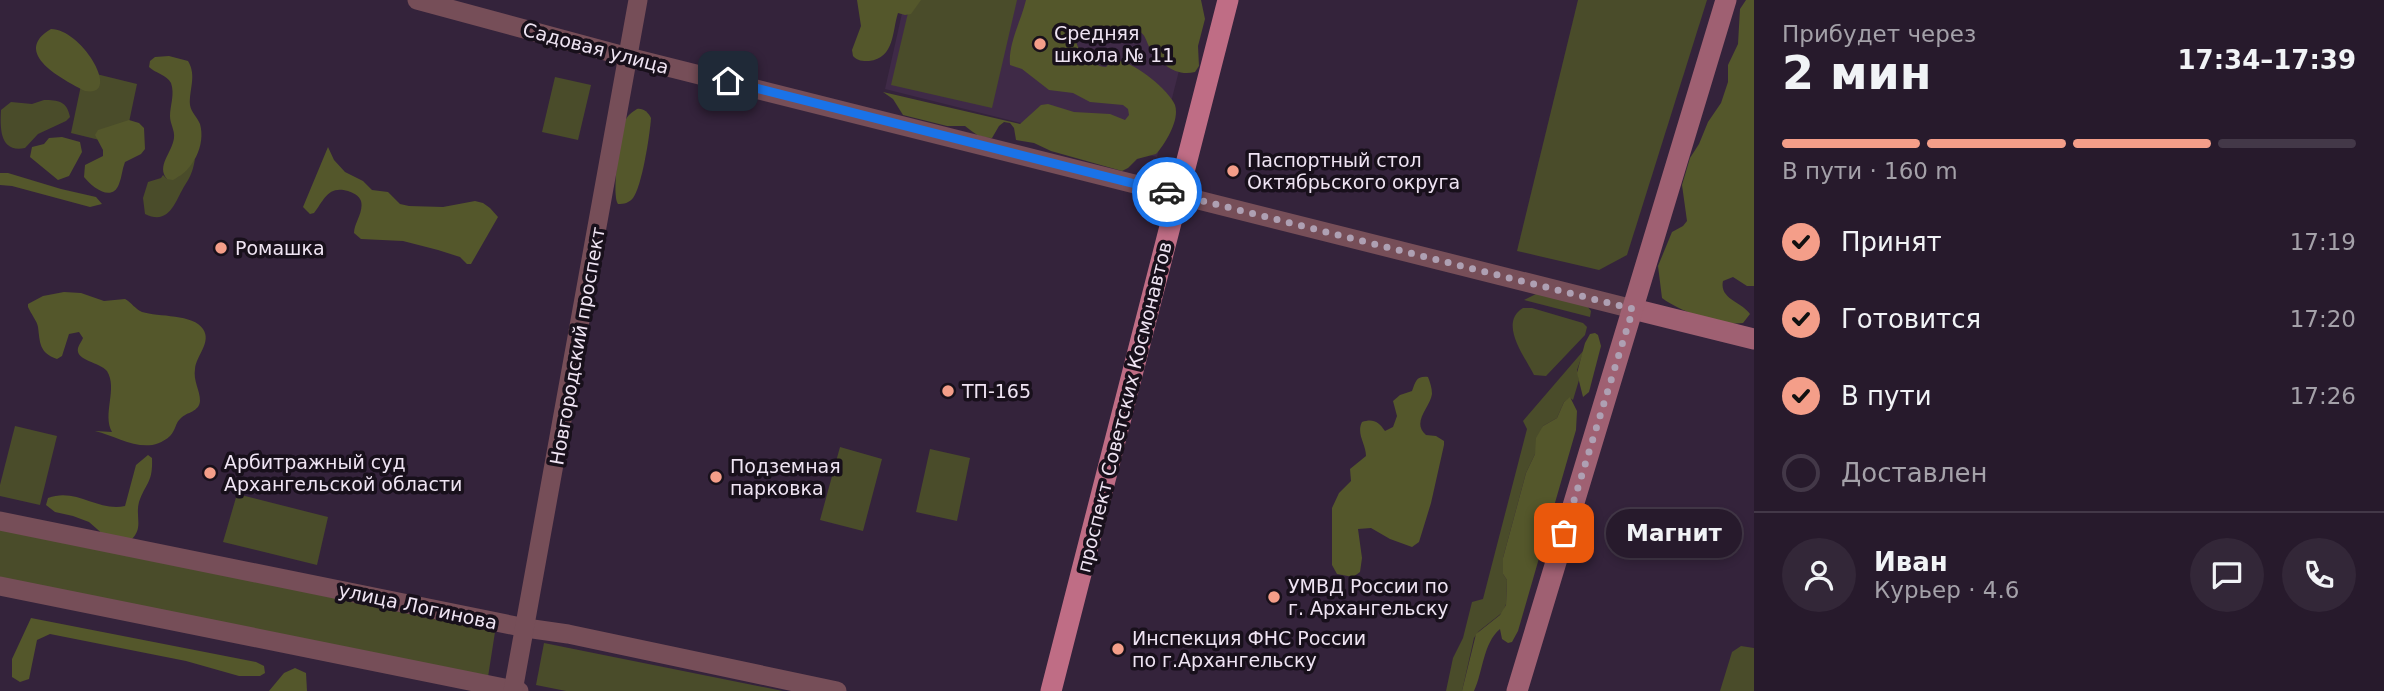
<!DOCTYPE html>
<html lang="ru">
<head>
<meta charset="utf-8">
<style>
  :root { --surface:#271a2c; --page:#332738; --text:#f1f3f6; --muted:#a4a1a9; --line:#433848; --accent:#f49e89 }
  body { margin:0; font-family:"DejaVu Sans",sans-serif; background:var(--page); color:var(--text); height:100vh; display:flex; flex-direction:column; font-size:26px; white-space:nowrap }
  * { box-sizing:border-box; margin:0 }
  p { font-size:23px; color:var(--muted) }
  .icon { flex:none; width:38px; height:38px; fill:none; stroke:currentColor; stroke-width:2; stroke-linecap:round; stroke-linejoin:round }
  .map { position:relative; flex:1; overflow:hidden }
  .side { display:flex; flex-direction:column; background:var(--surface); width:630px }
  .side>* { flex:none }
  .pin { position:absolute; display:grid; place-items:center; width:60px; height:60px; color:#fff; margin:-30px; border-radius:14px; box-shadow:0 4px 10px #0006 }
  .courier { position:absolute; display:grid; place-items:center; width:70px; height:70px; margin:-35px; border:5px solid #1a73e8; border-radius:50%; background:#fff; color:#222; box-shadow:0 2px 9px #0007 }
  .bubble { position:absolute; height:49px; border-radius:24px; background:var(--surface); box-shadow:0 4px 10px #0003,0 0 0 2px var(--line); font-size:23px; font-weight:700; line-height:49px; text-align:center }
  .summary em { font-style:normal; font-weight:700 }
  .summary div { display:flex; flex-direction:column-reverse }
  .summary { display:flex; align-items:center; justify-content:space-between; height:119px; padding:0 28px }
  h1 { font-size:46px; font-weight:700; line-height:52px }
  .bar { display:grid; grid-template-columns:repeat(4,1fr); gap:10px 7px; align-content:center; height:84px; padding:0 28px }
  .bar i { height:9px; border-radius:5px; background:var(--line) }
  .bar .on { background:var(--accent) }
  .bar p { grid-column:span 4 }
  .line { display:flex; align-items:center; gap:18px; padding:0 28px; border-top:2px solid var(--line) }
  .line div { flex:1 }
  .round { display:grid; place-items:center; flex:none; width:74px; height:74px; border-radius:37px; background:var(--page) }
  ol { padding:0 28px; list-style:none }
  li { display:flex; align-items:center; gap:21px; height:77px }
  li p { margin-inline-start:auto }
  li .icon { padding:7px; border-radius:50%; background:var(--accent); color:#111; stroke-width:4 }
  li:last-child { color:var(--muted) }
  li i { width:38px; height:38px; border:4px solid var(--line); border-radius:50% }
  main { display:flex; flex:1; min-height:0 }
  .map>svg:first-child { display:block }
</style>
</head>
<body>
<main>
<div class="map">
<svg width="1754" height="691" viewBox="0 0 1754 691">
  <rect width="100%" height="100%" fill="#34233b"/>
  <polygon fill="#3f2a47" points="905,0 1197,0 1157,157 885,89"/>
  <g fill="#4a4c2a">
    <polygon points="911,0 1017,0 992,108 891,85"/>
    <polygon points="1578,0 1707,0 1627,255 1599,270 1517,251"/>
    <polygon points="84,71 137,84 124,146 71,133"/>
    <polygon points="555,77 591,85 578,140 542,132"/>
    <path d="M44,100C58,100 67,101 70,117L66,121L38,134L25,148C0,153 0,129 1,110L11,102L32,104Z"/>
    <path d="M195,159C193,170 191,176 185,185C175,201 170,226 145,214L143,198L148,182L161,178L163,175L167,179L178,177Z"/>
    <polygon points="1538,293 1587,306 1591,311 1590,317 1524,300"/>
    <path d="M1523,308H1532L1583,323L1587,327L1585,335L1546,376L1534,375C1525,357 1498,323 1523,308Z"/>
    <polygon points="1584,350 1577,370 1579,380 1573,400 1570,398 1564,402 1557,418 1543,426 1535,454 1526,473 1503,558 1503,574 1507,580 1506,604 1503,612 1479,631 1474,638 1462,691 1446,691 1453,658 1463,638 1472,602 1483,599 1527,429 1523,421"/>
    <polygon points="15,426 57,436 40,505 0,496 0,485"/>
    <polygon points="840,447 882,459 863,531 820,520"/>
    <polygon points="930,449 970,458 957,521 916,512"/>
    <polygon points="237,494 328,517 317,565 223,542"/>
    <polygon points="0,527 495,632 488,677 0,579"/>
    <polygon points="544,643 783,691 566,691 536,685"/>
    <polygon points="1741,646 1754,648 1754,691 1720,691 1732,652"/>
  </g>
  <g fill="#54572b">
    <path d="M857,0H921L911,14L905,15L898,13C892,31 895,58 869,61C862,61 858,61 853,56L852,50L861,26Z"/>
    <path d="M1026,0H1201L1205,19L1198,46L1199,66L1195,72C1175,77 1160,63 1150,48C1146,42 1146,34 1138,31C1127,26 1117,35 1106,33C1094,30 1089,23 1076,29C1072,48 1088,65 1106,67C1110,63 1114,60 1120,61C1136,64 1169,90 1175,105C1180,120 1165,144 1156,154L1137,159L1128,168L1122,171L1051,151L1034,143L1016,140L1014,128L1010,123L1004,122L999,126L992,138C979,138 974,133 965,126H947L903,115L893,99L883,92L1020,124L1041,105L1048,104L1074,112L1110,114L1125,120L1129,115L1128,109L1123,105L1090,102L1073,93L1049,90L1022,69L1010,65C1008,44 1021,21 1026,0Z"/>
    <path d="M1746,0H1754V286H1747L1733,277L1723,281C1719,299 1742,302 1750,314L1743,323C1719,326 1681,312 1662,298L1658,266L1672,232L1683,226L1687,221L1682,185L1690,158L1699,144L1708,122L1721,103L1728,82V65L1738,44L1740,9Z"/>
    <path d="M51,29C82,29 123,98 85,91C64,80 10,53 51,29Z"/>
    <path d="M169,56L188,61C197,76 189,89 190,105C191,112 197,117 200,124C206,145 193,171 173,180L167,179C156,166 172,153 174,138C175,130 170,124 170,116C170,106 175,94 171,83C167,75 155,73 149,67L150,61L155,57Z"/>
    <path d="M637,109C643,108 648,112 651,118C650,134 642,186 633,198C629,203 624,204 618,204C611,195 620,134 625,121C627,116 632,112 637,109Z"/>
    <path d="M129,120L139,123L144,128L145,149L141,154L125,162C122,169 122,177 119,184C112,203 92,187 84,177L85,165L103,156V150L95,135L98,130Z"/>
    <polygon points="62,137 80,142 82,152 69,176 58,180 30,157 32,147 44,144 49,138"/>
    <path d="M328,147L334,160L345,172L363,181L372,190L388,192L400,204L409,206L443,207L475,201L483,203L490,208L498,217L471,264H467L460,257L438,250L403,241L361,239L354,233C354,223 364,212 361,201C359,195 353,193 348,191C328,185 324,200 314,213L310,214L303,207Z"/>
    <polygon points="0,173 8,173 61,189 96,197 102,204 90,207 12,186 0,185"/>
    <path d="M64,292L81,293L104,301L125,299C132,303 135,309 142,312C158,317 194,314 203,329C212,342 196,356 195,369C193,381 200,390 200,401C199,412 187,412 181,418C175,423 176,430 170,436C147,457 120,437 95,431L112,432C102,414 118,389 107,371C100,362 75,361 78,348C79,344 82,341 83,338L79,332L69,334L62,356L57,359C39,353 40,342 38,327C37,321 31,314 28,307V304L43,296Z"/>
    <polygon points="1590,334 1595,333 1598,335 1601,346 1589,392 1583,397 1577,373 1585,343"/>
    <path d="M1428,377C1430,382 1432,388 1432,394C1430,408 1411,422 1426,435L1436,436L1444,441V445L1431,503L1419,542L1412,547L1390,539L1371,528L1358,529L1362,558L1360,572L1353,577L1337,574L1332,565V508L1339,493L1351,481L1350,469L1366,456C1366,444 1356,434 1362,422C1373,418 1379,422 1385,431L1393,427L1397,416L1393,401L1400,395L1412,391C1416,381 1416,376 1428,377Z"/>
    <path d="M1570,397L1577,411L1576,430L1518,631L1512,642L1508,643L1502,639L1500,629C1483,643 1483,672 1474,691H1462L1476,634L1500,615L1506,605L1507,580L1503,574V558L1526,473L1535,454L1536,438L1543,426L1557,418L1564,402Z"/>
    <path d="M148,455L152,458C153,483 146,482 139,502C135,517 144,528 131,540L105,536L89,522L73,516L55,512L46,505L48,498C76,487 98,512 125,506L136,465Z"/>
    <polygon points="31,618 256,662 264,666 265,673 260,676 239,676 186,661 50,634 37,640 29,679 20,682 12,677 12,659"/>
    <polygon points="295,668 306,673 307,691 269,691 284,673"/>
  </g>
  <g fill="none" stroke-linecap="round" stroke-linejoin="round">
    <g stroke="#764e58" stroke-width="19">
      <polyline points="417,0 628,57 1633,309"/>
      <polyline points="0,521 526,628 568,634 837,691"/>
      <polyline points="0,586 519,691"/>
      <polyline points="513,691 638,0"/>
    </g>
    <g stroke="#9f6072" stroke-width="21">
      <polyline points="1633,309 1754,339"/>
      <polyline points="1517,691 1726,0"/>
    </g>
    <polyline stroke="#bf6d85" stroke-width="21" points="1051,691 1228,0"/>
  </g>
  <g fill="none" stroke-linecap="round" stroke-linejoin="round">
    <polyline stroke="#aea0b3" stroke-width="7" stroke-dasharray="0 12.6" points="1167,192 1633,309 1564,533"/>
    <polyline stroke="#1a73e8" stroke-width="9" points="728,81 1167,192"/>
  </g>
  <g fill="#f49e89" stroke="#18101b" stroke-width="2.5">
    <circle cx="1040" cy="44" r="7"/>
    <circle cx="1233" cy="171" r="7"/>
    <circle cx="221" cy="248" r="7"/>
    <circle cx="948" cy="391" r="7"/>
    <circle cx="210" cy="473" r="7"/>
    <circle cx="716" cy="477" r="7"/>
    <circle cx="1274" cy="597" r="7"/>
    <circle cx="1118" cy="649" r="7"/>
  </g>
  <g text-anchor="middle" stroke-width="7" stroke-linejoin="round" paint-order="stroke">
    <g font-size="19" fill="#efe4f3" stroke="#18101b" text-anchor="start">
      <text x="1054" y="40">Средняя<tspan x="1054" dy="22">школа № 11</tspan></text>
      <text x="1247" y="167">Паспортный стол<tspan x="1247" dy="22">Октябрьского округа</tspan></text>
      <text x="235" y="255">Ромашка</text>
      <text x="962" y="398">ТП-165</text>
      <text x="224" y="469">Арбитражный суд<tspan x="224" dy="22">Архангельской области</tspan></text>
      <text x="730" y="473">Подземная<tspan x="730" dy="22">парковка</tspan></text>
      <text x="1288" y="593">УМВД России по<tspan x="1288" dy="22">г. Архангельску</tspan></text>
      <text x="1132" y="645">Инспекция ФНС России<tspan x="1132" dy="22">по г.Архангельску</tspan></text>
    </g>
    <g font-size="19" fill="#efe4f3" stroke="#18101b">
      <text transform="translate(596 48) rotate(15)" y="7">Садовая улица</text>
      <text transform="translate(577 346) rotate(-80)" y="7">Новгородский проспект</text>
      <text transform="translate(1124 407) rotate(-76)" y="7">проспект Советских Космонавтов</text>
      <text transform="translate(418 606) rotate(12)" y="7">улица Логинова</text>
    </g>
  </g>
</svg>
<div class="pin" style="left:1564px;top:533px;background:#ea580c"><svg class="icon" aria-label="bag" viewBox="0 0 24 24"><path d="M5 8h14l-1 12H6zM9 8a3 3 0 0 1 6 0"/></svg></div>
<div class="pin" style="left:728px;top:81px;background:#1f2937"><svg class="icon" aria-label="home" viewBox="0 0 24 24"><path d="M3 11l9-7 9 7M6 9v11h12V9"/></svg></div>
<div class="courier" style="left:1167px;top:192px"><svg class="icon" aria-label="car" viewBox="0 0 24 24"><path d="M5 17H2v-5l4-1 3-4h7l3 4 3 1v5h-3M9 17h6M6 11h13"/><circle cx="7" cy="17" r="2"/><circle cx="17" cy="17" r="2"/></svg></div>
<div class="bubble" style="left:1606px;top:509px;width:136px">Магнит</div>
</div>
<section class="side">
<div class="summary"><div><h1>2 мин</h1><p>Прибудет через</p></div><em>17:34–17:39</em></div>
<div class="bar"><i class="on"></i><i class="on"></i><i class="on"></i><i></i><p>В пути · 160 m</p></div>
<ol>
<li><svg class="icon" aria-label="check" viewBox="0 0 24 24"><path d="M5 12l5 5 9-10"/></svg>Принят<p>17:19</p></li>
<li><svg class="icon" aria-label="check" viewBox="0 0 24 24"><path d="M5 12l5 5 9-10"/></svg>Готовится<p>17:20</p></li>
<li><svg class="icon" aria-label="check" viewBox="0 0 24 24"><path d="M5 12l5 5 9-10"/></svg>В пути<p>17:26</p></li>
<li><i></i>Доставлен</li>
</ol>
<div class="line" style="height:126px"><a class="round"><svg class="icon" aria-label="person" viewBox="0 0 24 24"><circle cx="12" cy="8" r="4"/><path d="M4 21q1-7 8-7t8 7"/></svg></a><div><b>Иван</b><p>Курьер · 4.6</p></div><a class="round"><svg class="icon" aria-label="chat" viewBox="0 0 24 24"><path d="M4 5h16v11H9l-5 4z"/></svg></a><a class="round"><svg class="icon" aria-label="phone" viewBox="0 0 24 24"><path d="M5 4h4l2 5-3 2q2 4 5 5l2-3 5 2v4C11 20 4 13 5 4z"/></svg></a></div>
</section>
</main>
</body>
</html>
